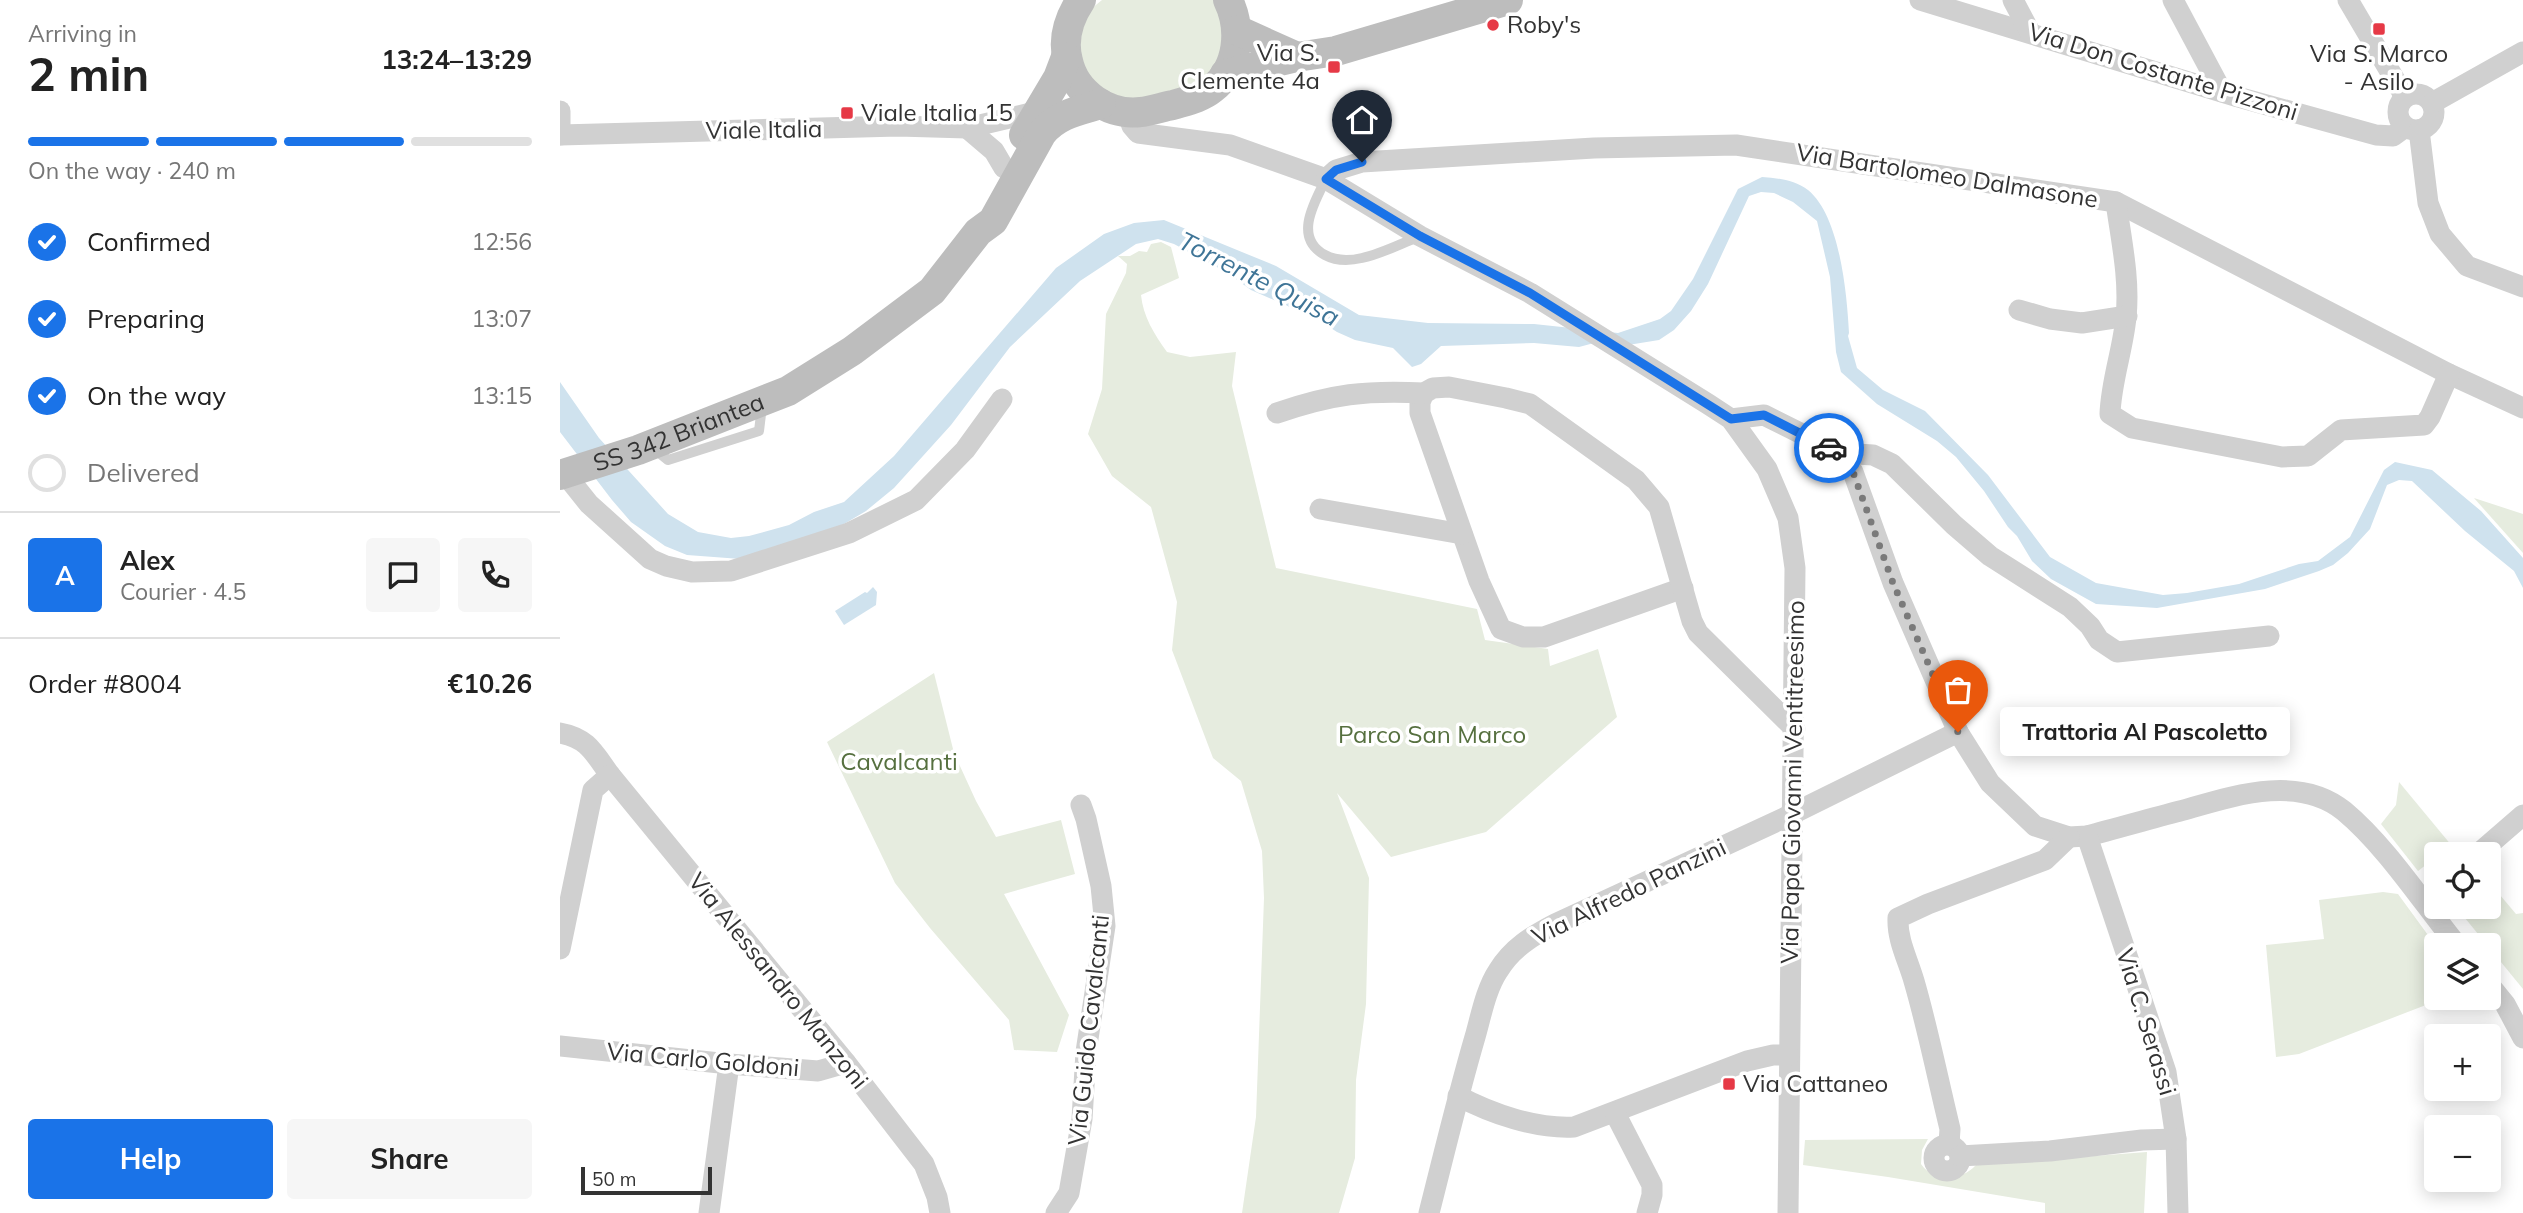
<!DOCTYPE html>
<html lang="en">
<head>
<meta charset="utf-8">
<style>
  :root { --surface:#fff; --page:#f6f6f6; --text:#222; --muted:#767676; --line:#e0e0e0; --accent:#1a73e8 }
  body { margin:0; font-family:Mulish,sans-serif; background:var(--page); color:var(--text); height:100vh; display:flex; flex-direction:column; font-size:26px; white-space:nowrap }
  * { box-sizing:border-box; margin:0 }
  p { font-size:23px; color:var(--muted) }
  .icon { flex:none; width:38px; height:38px; fill:none; stroke:currentColor; stroke-width:2; stroke-linecap:round; stroke-linejoin:round }
  .map { position:relative; flex:1; overflow:hidden }
  .drawer { display:flex; flex-direction:column; background:var(--surface); width:560px }
  .drawer>* { flex:none }
  .tools { position:absolute; left:1864px; top:842px; display:grid; gap:14px }
  .tools a { display:grid; place-items:center; width:77px; height:77px; border-radius:7px; background:var(--surface); box-shadow:0 4px 18px #0003; font-size:35px }
  .scale { position:absolute; left:21px; bottom:18px; width:131px; box-sizing:border-box; padding-left:7px; border:4px solid #333; border-top:0; font-size:19px; line-height:24px; white-space:nowrap; color:#333; -webkit-text-stroke:5px #fff; paint-order:stroke }
  .pin { position:absolute; display:grid; place-items:center; width:60px; height:60px; color:#fff; margin:-72px -30px; border-radius:50% 50% 50% 0; rotate:-45deg; box-shadow:0 0 7px #0007 }
  .pin .icon { rotate:45deg }
  .courier { position:absolute; display:grid; place-items:center; width:70px; height:70px; margin:-35px; border:5px solid #1a73e8; border-radius:50%; background:#fff; color:#222; box-shadow:0 2px 9px #0007 }
  .bubble { position:absolute; height:49px; border-radius:7px; background:var(--surface); box-shadow:0 4px 18px #0003; font-size:23px; font-weight:700; line-height:49px; text-align:center }
  .summary em { font-style:normal; font-weight:700 }
  .summary div { display:flex; flex-direction:column-reverse }
  .summary { display:flex; align-items:center; justify-content:space-between; height:119px; padding:0 28px }
  h1 { font-size:46px; font-weight:700; line-height:52px }
  .bar { display:grid; grid-template-columns:repeat(4,1fr); gap:10px 7px; align-content:center; height:84px; padding:0 28px }
  .bar i { height:9px; border-radius:5px; background:var(--line) }
  .bar .selected { background:var(--accent) }
  .bar p { grid-column:span 4 }
  .line { display:flex; align-items:center; gap:18px; padding:0 28px; border-top:2px solid var(--line) }
  .line div { flex:1 }
  .round { display:grid; place-items:center; flex:none; width:74px; height:74px; border-radius:7px; background:var(--page) }
  ol { padding:0 28px; list-style:none }
  li { display:flex; align-items:center; gap:21px; height:77px }
  li p { margin-inline-start:auto }
  li .icon { padding:7px; border-radius:50%; background:var(--accent); color:#fff; stroke-width:4 }
  li:last-child { color:var(--muted) }
  li i { width:38px; height:38px; border:4px solid var(--line); border-radius:50% }
  .action { display:flex; gap:14px; margin-top:auto; padding:14px 28px }
  .action a { flex:1; height:80px; border-radius:7px; background:var(--accent); color:#fff; font-size:28px; font-weight:700; line-height:80px; text-align:center }
  .action a+a { background:var(--page); color:var(--text) }
  main { display:flex; flex:1; min-height:0 }
  .map>svg:first-child { display:block }
</style>
</head>
<body>
<main>
<section class="drawer">
<div class="summary"><div><h1>2 min</h1><p>Arriving in</p></div><em>13:24–13:29</em></div>
<div class="bar"><i class="selected"></i><i class="selected"></i><i class="selected"></i><i></i><p>On the way · 240 m</p></div>
<ol>
<li><svg class="icon" aria-label="check" viewBox="0 0 24 24"><path d="M5 12l5 5 9-10"/></svg>Confirmed<p>12:56</p></li>
<li><svg class="icon" aria-label="check" viewBox="0 0 24 24"><path d="M5 12l5 5 9-10"/></svg>Preparing<p>13:07</p></li>
<li><svg class="icon" aria-label="check" viewBox="0 0 24 24"><path d="M5 12l5 5 9-10"/></svg>On the way<p>13:15</p></li>
<li><i></i>Delivered</li>
</ol>
<div class="line" style="height:126px"><b class="round" style="background:var(--accent);color:#fff">A</b><div><b>Alex</b><p>Courier · 4.5</p></div><a class="round"><svg class="icon" aria-label="chat" viewBox="0 0 24 24"><path d="M4 5h16v11H9l-5 4z"/></svg></a><a class="round"><svg class="icon" aria-label="phone" viewBox="0 0 24 24"><path d="M5 4h4l2 5-3 2q2 4 5 5l2-3 5 2v4C11 20 4 13 5 4z"/></svg></a></div>
<div class="line" style="height:91px"><div>Order #8004</div><b>€10.26</b></div>
<div class="action"><a>Help</a><a>Share</a></div>
</section>
<div class="map">
<svg width="1963" height="1213" viewBox="0 0 1963 1213">
  <rect width="100%" height="100%" fill="#fff"/>
  <g fill="#e6ecdf">
    <polygon points="542,0 657,0 668,28 653,72 632,86 564,102 529,83 516,45 531,9"/>
    <path d="M601,242L611,247L619,278L581,295C583,316 594,334 607,352L630,357L676,352L672,386L716,568L917,609L925,640L988,649L990,666L1038,649L1057,717L926,832L831,857L777,793L809,878L806,1004L796,1080L795,1158L779,1213H682L696,1117L704,898L702,851L681,781L653,758L612,650L617,602L591,507L552,476L528,434L542,389L546,314L566,273L567,264L558,256H570L579,251L587,252L591,244Z"/>
    <polygon points="1914,498 1963,514 1963,553"/>
    <polygon points="374,673 394,753 416,801 436,837 501,820 515,874 444,894 509,1015 497,1052 454,1050 449,1020 370,928 335,883 267,742"/>
    <polygon points="1839,782 1892,846 1881,854 1876,854 1876,857 1858,871 1821,824 1836,805"/>
    <polygon points="1929,882 1956,914 1963,913 1963,989 1896,907 1928,906"/>
    <polygon points="1823,892 1838,894 1876,946 1876,998 1884,998 1739,1054 1716,1057 1706,945 1764,939 1759,900"/>
    <path d="M1368,1139L1362,1150L1361,1164C1375,1184 1401,1181 1416,1165L1587,1152L1584,1213H1485V1203L1328,1177L1243,1165L1245,1140Z"/>
  </g>
  <g fill="#cfe2ee">
    <path d="M1202,177C1218,178 1234,180 1248,190C1280,216 1287,294 1289,333L1288,336L1297,368L1323,390L1365,411L1428,475L1490,557L1536,583L1603,595L1627,593L1679,584L1739,564L1758,561L1790,537L1824,470L1835,462L1872,470L1921,511L1963,558V588L1954,571L1905,531L1852,481L1839,480L1827,485L1810,529L1788,553L1773,565L1759,571L1705,589L1597,608L1536,604L1491,579L1472,561L1457,536L1448,527L1424,491L1396,457L1377,441L1317,404L1281,372L1276,352L1270,277L1257,221L1233,202L1214,193L1201,192L1189,196L1148,284L1131,311L1114,330L1099,340L1068,345L1034,343L1019,347L974,343L881,346L861,364L852,367L833,348L795,340L777,332L757,319L691,290L666,272L614,244L598,239L576,244L520,281L450,347L391,425L334,488L306,511L284,524L194,560L127,555L105,546L71,522L52,500L0,432V382L39,438L108,514L138,532L171,538L189,536L229,525L254,512L284,502L334,456L496,268L544,234L574,223L604,220L716,266L799,315L868,323L974,324L1058,333L1100,319L1111,311L1133,279L1178,189Z"/>
    <polygon points="313,587 317,592 316,605 284,625 275,611 305,592 307,593"/>
  </g>
  <g fill="none" stroke-linecap="round" stroke-linejoin="round">
    <g stroke="#d0d0d0" stroke-width="10">
      <path d="M766,179C754,203 733,238 765,255C776,261 789,261 802,258C821,254 840,244 858,237"/>
      <polyline points="92,447 108,460 199,431 202,406"/>
    </g>
    <g stroke="#d0d0d0" stroke-width="21">
      <polyline points="1360,0 1678,97 1816,135 1833,136 1844,128"/>
      <polyline points="1453,0 1470,32"/>
      <polyline points="1613,0 1662,92"/>
      <polyline points="1788,0 1845,97"/>
      <circle cx="1856" cy="112" r="18"/>
      <polyline points="1872,103 1963,52"/>
      <polyline points="0,111 0,135"/>
      <polyline points="567,112 572,126 578,133 670,145 766,179 860,236 970,293 1148,404 1171,419 1207,469 1228,518 1235,568 1228,1213"/>
      <polyline points="407,128 434,151 444,168"/>
      <polyline points="1859,130 1868,203 1880,234 1907,266 1963,287"/>
      <polyline points="0,135 338,126 407,128 479,111"/>
      <polyline points="766,179 776,170 802,162 1034,148 1176,145 1556,202 1889,374 1963,408"/>
      <path d="M1556,202C1561,239 1570,279 1566,317C1563,350 1551,381 1550,414L1572,428L1722,457L1748,456L1781,430L1864,425L1870,417L1889,374"/>
      <polyline points="1459,310 1490,319 1522,323 1567,316"/>
      <polyline points="864,393 860,402 860,413 919,581 941,629 963,637 984,637 1123,588"/>
      <path d="M717,413C772,394 806,390 864,393L873,388L889,387L946,398L970,404L1076,480L1099,507L1132,621L1138,633L1235,729"/>
      <path d="M1171,419L1204,415L1280,453L1293,472L1333,583L1398,732L1430,783L1475,826L1509,837L1527,836C1558,828 1589,819 1620,811C1670,797 1737,773 1784,811C1826,846 1862,902 1897,945"/>
      <polyline points="1280,453 1313,455 1332,464 1394,525 1430,556 1510,607 1530,626 1539,640 1557,652 1709,636"/>
      <polyline points="10,472 13,484 29,504 90,559 106,566 132,572 171,571 289,533 356,500 405,450 442,399"/>
      <polyline points="760,509 902,534"/>
      <path d="M0,733C28,738 34,753 50,775L286,1063L364,1164L377,1197L380,1213"/>
      <polyline points="1527,836 1606,1072 1616,1139 1618,1213"/>
      <polyline points="1918,854 1963,815"/>
      <polyline points="0,949 33,790 50,775"/>
      <polyline points="1928,983 1945,1004 1963,1038"/>
      <polyline points="0,1046 169,1064 258,1071 286,1063"/>
      <path d="M898,1096C932,1114 976,1129 1014,1127L1187,1061L1213,1055H1229"/>
      <polyline points="1055,1113 1092,1185 1092,1195 1087,1213"/>
      <path d="M1389,1144L1390,1129C1378,1080 1368,1029 1354,981C1348,960 1337,940 1338,918L1368,904L1485,860L1509,837"/>
      <circle cx="1387" cy="1158" r="13"/>
      <polyline points="1400,1156 1490,1151 1582,1140 1616,1139"/>
      <polyline points="149,1213 169,1064"/>
      <polyline points="496,1213 509,1193 522,1119 526,1052 545,926 541,886 526,819 521,805"/>
      <path d="M869,1213C884,1154 898,1095 915,1037C921,1016 926,989 938,971C952,948 972,936 995,924L1224,818L1398,732"/>
    </g>
    <g stroke="#bdbdbd" stroke-width="30">
      <path d="M521,0C509,18 502,39 508,61C515,93 548,116 581,112C591,111 602,107 613,105C626,101 641,98 652,89C679,68 682,29 668,0"/>
      <polyline points="677,30 737,57"/>
      <polyline points="665,74 737,57 776,51 948,0"/>
      <polyline points="464,135 498,78 506,57"/>
      <path id="s1" d="M0,475L78,450L228,391L292,351L372,291L418,232L433,221L482,133C498,114 518,111 541,104"/>
    </g>
  </g>
  <g fill="none" stroke-linecap="round" stroke-linejoin="round">
    <polyline stroke="#7a7a7a" stroke-width="7" stroke-dasharray="0 12.6" points="1269,448 1280,453 1293,472 1333,583 1398,732"/>
    <polyline stroke="#1a73e8" stroke-width="9" points="802,162 776,170 766,179 860,236 970,293 1171,419 1204,415 1269,448"/>
  </g>
  <g fill="#e63946" stroke="#fff" stroke-width="2.5">
    <circle cx="933" cy="25" r="7"/>
    <rect x="1812" y="22" width="14" height="14" rx="3.5"/>
    <rect x="767" y="60" width="14" height="14" rx="3.5"/>
    <rect x="280" y="106" width="14" height="14" rx="3.5"/>
    <rect x="1162" y="1077" width="14" height="14" rx="3.5"/>
  </g>
  <g text-anchor="middle" stroke-width="7" stroke-linejoin="round" paint-order="stroke">
    <g font-size="24" fill="#333" stroke="#fff" text-anchor="start">
      <text x="947" y="33">Roby's</text>
      <text x="760" y="61" text-anchor="end">Via S.<tspan x="760" dy="28">Clemente 4a</tspan></text>
      <text x="1819" y="62" text-anchor="middle">Via S. Marco<tspan x="1819" dy="28">- Asilo</tspan></text>
      <text x="301" y="121">Viale Italia 15</text>
      <text x="1183" y="1092">Via Cattaneo</text>
    </g>
    <g font-size="24" fill="#333" stroke="#fff">
      <text transform="translate(1603 72) rotate(17)" y="8">Via Don Costante Pizzoni</text>
      <text transform="translate(204 130) rotate(-1)" y="8">Viale Italia</text>
      <text transform="translate(1387 176) rotate(9)" y="8">Via Bartolomeo Dalmasone</text>
      <text dy="8" stroke="none"><textPath href="#s1" startOffset="126">SS 342 Briantea</textPath></text>
      <text transform="translate(1233 782) rotate(-89)" y="8">Via Papa Giovanni Ventitreesimo</text>
      <text transform="translate(1069 892) rotate(-26)" y="8">Via Alfredo Panzini</text>
      <text transform="translate(218 981) rotate(51)" y="8">Via Alessandro Manzoni</text>
      <text transform="translate(1586 1022) rotate(73)" y="8">Via C. Serassi</text>
      <text transform="translate(529 1030) rotate(-84)" y="8">Via Guido Cavalcanti</text>
      <text transform="translate(143 1060) rotate(5)" y="8">Via Carlo Goldoni</text>
    </g>
    <g font-size="24" fill="#56703f" stroke="#fff">
      <text x="872" y="743">Parco San Marco</text>
      <text x="339" y="770">Cavalcanti</text>
    </g>
    <g font-size="26" font-style="italic" fill="#3f7597" stroke="#fff">
      <text transform="translate(699 279) rotate(27)" y="9">Torrente Quisa</text>
    </g>
  </g>
</svg>
<div class="tools">
<a><svg class="icon" aria-label="locate" viewBox="0 0 24 24"><circle cx="12" cy="12" r="6"/><path d="M12 2v4M12 18v4M2 12h4M18 12h4"/></svg></a>
<a><svg class="icon" aria-label="layers" viewBox="0 0 24 24"><path d="M12 4l9 5-9 5-9-5zM3 14l9 5 9-5"/></svg></a>
<a>+</a>
<a>−</a>
</div>
<div class="scale">50 m</div>
<div class="pin" style="left:1398px;top:732px;background:#ea580c"><svg class="icon" aria-label="bag" viewBox="0 0 24 24"><path d="M5 8h14l-1 12H6zM9 8a3 3 0 0 1 6 0"/></svg></div>
<div class="pin" style="left:802px;top:162px;background:#1f2937"><svg class="icon" aria-label="home" viewBox="0 0 24 24"><path d="M3 11l9-7 9 7M6 9v11h12V9"/></svg></div>
<div class="courier" style="left:1269px;top:448px"><svg class="icon" aria-label="car" viewBox="0 0 24 24"><path d="M5 17H2v-5l4-1 3-4h7l3 4 3 1v5h-3M9 17h6M6 11h13"/><circle cx="7" cy="17" r="2"/><circle cx="17" cy="17" r="2"/></svg></div>
<div class="bubble" style="left:1440px;top:707px;width:290px">Trattoria Al Pascoletto</div>
</div>
</main>
</body>
</html>
